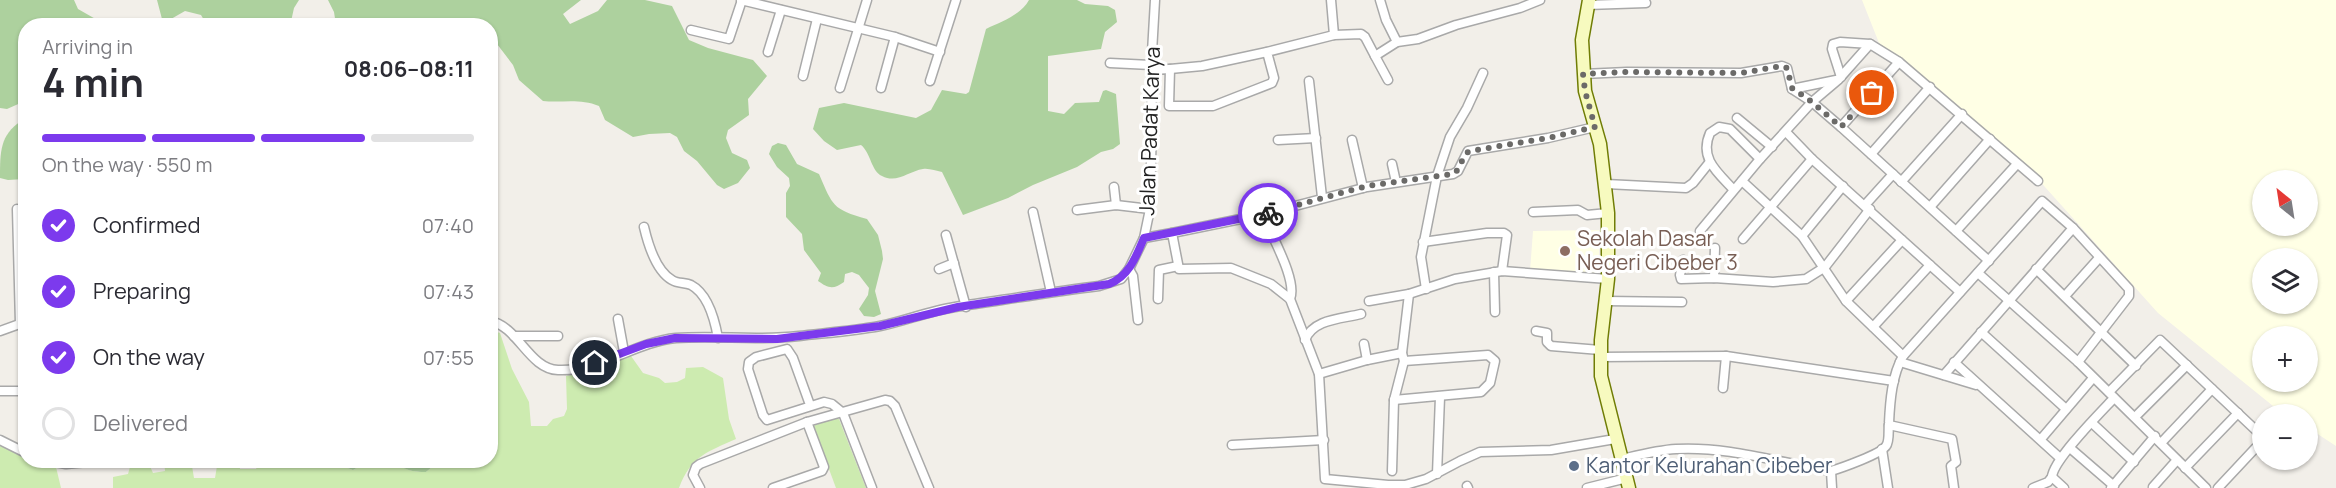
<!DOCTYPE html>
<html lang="en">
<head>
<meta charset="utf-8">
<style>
  :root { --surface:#fff; --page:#f2f2f3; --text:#2b2b33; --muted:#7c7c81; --line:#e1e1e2; --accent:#7c3aed }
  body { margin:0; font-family:Manrope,sans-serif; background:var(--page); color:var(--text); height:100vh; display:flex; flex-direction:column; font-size:22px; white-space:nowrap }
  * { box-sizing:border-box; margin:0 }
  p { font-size:20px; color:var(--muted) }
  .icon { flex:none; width:33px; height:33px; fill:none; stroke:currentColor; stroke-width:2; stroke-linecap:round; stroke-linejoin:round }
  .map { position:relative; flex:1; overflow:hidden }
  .drawer { position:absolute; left:18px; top:18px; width:480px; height:450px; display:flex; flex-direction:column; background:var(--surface); border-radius:24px; box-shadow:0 2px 4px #0004 }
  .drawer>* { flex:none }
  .needle { width:39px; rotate:330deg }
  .fabs { position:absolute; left:2252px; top:170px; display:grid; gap:12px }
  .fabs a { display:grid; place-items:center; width:66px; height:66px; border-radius:50%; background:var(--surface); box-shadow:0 2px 4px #0004; font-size:30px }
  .pin { position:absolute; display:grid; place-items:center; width:51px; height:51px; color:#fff; margin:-26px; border:3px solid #fff; border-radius:50%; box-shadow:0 2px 6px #0007 }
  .courier { position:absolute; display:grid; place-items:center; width:60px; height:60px; margin:-30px; border:4px solid #7c3aed; border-radius:50%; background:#fff; color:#222; box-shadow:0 2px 8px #0007 }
  .head em { font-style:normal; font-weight:700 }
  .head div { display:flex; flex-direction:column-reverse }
  .head { display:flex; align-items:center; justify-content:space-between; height:102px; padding:0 24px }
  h1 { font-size:39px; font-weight:700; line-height:45px }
  .bar { display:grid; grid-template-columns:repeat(4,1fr); gap:9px 6px; align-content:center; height:72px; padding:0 24px }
  .bar i { height:8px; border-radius:4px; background:var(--line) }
  .bar .current { background:var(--accent) }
  .bar p { grid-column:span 4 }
  ol { padding:0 24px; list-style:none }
  li { display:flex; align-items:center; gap:18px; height:66px }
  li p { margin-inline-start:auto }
  li .icon { padding:6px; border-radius:50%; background:var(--accent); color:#fff; stroke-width:4 }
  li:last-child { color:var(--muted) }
  li i { width:33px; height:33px; border:3px solid var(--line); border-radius:50% }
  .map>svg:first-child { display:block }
</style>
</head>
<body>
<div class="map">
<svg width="2336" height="488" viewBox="0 0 2336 488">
  <rect width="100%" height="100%" fill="#f2efe9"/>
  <g fill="#ffffe5" fill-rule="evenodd">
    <path d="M1862,0H2336V446L2307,427V414H2283L2158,313L2027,167L1879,43ZM2262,180H2307V225H2262ZM2262,258H2307V303H2262ZM2262,336H2307V381H2262Z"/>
    <polygon points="1599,230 1599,275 1530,271 1533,231"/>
  </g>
  <g fill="#cdebb0">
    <path d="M491,330L500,333L512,369L529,402L531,426H547L553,419L564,416L567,409L566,376L631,356L643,373L659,378L665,383L677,382L685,378L686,368L703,367L723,378L729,419L736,439C707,452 691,456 679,488H113V477L128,474L130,467L149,464L153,473L165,471L164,460L177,461L183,468L192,466L194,478H215L217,466L222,464V461H239L240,469H256L260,461H337L345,467L353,470L369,461H395C404,470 413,472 426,472L439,461L490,460Z"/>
    <polygon points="834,418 839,419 866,488 836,488 813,426"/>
    <polygon points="0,446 25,457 26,460 34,461 56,467 61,488 0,488"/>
  </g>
  <g fill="#add19e">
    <polygon points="0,0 74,0 78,9 106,25 26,26 25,101 7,109 0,108"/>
    <polygon points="157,0 299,0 294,8 290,26 207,25 201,15 185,11 171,19 162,19"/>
    <path d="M328,0H581L563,14L570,24L598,11L607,0H645L672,6L689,40L708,48L753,60L767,76L748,99L749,115L728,130L726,138L732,153L747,160L750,168L738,183L724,189L717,185L697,161L684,151L677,137L670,133L649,134L633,137L605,120L599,106C580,98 562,103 543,101L519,80L513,65L497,44H491L490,26L336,25L334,12Z"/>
    <path d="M1029,0H1077L1085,4L1108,6L1115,10L1117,22L1105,32L1101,49L1048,56V111L1064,114L1075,103L1099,102L1103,91L1106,90L1116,94L1120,144L1113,149L1101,152L1077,167L1033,185L1008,198L963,215L942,172C936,171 929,168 923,169C909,171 897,184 882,176C871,171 871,153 861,145L837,150L824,141L813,129L819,108L844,103L916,118L931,110L942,90L966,94L969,92L986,29C1001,22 1021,15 1029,0Z"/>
    <path d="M21,121L25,123V179L8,180L0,178C0,152 0,135 21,121Z"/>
    <path d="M778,143L786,145L797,164L819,174C833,206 832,209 867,219L878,235L882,251L883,259L875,291L881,314L874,317L864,316L859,309L868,295L869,288L859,275L852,272L845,274L844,282C833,290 828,288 818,281L821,273L804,250L802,234L786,217V193L790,186L789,178L777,167L769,154L772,146Z"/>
    <polygon points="337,461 369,461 353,470 345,467"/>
    <path d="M395,461H439L426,472C413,472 403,470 395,461Z"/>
  </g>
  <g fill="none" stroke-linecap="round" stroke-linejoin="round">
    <defs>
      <g id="minor">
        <polyline points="741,0 895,37 940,52"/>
        <polyline points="1331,0 1334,35"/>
        <polyline points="1380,0 1386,20 1397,42"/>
        <polyline points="1587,5 1646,3"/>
        <polyline points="691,30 729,39 742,0"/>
        <polyline points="768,52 781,10"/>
        <polyline points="1375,56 1388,80"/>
        <polyline points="1110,63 1151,65"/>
        <polyline points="1170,69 1202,66 1267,52"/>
        <polyline points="1151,70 1170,69 1169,106 1213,106 1272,83 1274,78 1267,52 1334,35 1361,34 1365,37 1375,56 1397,42 1418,39 1456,25 1520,8 1540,0"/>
        <polyline points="1583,74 1627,72 1741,73 1782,66 1787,68 1792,89 1812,102 1841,127 1989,261"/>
        <polyline points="803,76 817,19"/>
        <polyline points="1841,77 1832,49 1833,44 1840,42 1870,44 1899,62 2038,181"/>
        <polyline points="930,81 956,0"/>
        <polyline points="1309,81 1322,197"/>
        <polyline points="840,88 867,0"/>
        <polyline points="881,88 895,37"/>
        <polyline points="1792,89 1836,80"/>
        <polyline points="1737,118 1772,147"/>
        <polyline points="1841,127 1899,62"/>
        <polyline points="1786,132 1812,159 1960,292"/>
        <polyline points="1278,140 1316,138"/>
        <polyline points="1352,140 1363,188"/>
        <polyline points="1871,154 1930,87"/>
        <polyline points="1392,164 1396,182"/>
        <polyline points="1742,181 1802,236 1846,301 1903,356"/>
        <polyline points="1901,182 1962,114"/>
        <polyline points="1606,184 1686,188 1693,183 1709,163"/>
        <polyline points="1114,187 1116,205"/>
        <path d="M1733,189C1717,172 1699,158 1710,133L1719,127L1730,129L1760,159"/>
        <polyline points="1865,205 1893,174"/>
        <polyline points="1930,207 1990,139"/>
        <polyline points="17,209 20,324"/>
        <polyline points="1077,210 1116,205 1150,209"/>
        <polyline points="1033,212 1051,292"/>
        <polyline points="1533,212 1578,210 1587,215 1608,213"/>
        <path d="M1263,214C1270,234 1298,280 1290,299"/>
        <path d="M644,227C648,244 656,271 672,280C678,284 685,282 691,285C708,294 715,321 718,338"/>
        <polyline points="1700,231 1760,159 1812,102 1838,80 1870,44"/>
        <polyline points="1956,231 2017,164"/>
        <polyline points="1172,233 1265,214 1367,187 1453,174 1458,171 1468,151 1548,138 1595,127"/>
        <polyline points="946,235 966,307"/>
        <polyline points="1802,236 1843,186"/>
        <polyline points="1144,238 1172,233 1179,269 1231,268 1271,284 1290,299 1319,374 1325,479 1388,485 1405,485 1426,479 1460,461 1480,452 1551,450 1615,439"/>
        <polyline points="1743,239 1812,159"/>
        <polyline points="1423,242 1487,233 1504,233 1507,235 1502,271"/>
        <polyline points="1683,260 1680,275 1681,279 1714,278 1773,282 1806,279 1825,267 1870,209"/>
        <polyline points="939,269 954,263"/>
        <polyline points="1129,269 1133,276 1138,320"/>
        <polyline points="2036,269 2136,366"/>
        <polyline points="1494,272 1495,312"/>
        <polyline points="1978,273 2078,362 2206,488"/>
        <polyline points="1714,278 1715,248"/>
        <polyline points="1426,289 1421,257 1437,176 1450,137 1467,108 1483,73"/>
        <polyline points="2065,296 2099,258"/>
        <polyline points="1158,299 1159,270 1178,266"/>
        <polyline points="1369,301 1409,294"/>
        <polyline points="1606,301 1682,302"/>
        <polyline points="1846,301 1902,240"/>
        <polyline points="618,319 624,352"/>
        <path d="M490,321C518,326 529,369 558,370C599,372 635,342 676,338C717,335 758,341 799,336C825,333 853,331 880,326C905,321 929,311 955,307C1003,300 1051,292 1099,286L1121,279L1129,269L1144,238L1150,209L1152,121L1151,70L1155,0"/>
        <polyline points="1873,327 1930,265"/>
        <polyline points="0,331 25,322"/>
        <polyline points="1536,331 1547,333 1547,342 1551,346 1600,350"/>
        <polyline points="1981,332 2066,409"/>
        <polyline points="514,336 558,336"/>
        <path d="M1305,340C1313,319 1341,319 1361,314"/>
        <polyline points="1364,344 1367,360"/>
        <polyline points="1600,357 1726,356 1894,381"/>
        <polyline points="1900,362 1976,385"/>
        <polyline points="1954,362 2060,458"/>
        <polyline points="1319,374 1367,360 1402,353"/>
        <polyline points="1944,375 2073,228"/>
        <polyline points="1723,388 1726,356"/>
        <polyline points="0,391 26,391"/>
        <polyline points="2109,392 2160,340 2262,436"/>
        <polyline points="1394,400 1481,392 1490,383 1495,361 1488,355 1404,361"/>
        <polyline points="810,405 793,358 787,349 756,357 749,362 748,369 763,415 767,420 824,402 832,404 843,413 872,488"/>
        <polyline points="2135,417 2187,365"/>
        <polyline points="2092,423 2134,462"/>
        <polyline points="1889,425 1952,439 1956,462 1951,466 1954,488"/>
        <polyline points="2041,439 2093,378"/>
        <polyline points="0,440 26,453"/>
        <polyline points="2161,443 2212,389"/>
        <polyline points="1232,445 1324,440"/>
        <polyline points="2070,448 2114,486"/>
        <polyline points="1882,449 1888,488"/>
        <path d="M1622,459C1639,455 1658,450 1676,449C1728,446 1780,463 1831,471C1841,468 1881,454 1886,446C1890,441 1888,430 1889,423C1890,401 1892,375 1903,356L2042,201L2073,228L2129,289V296L2078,362"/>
        <polyline points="43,460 66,464 109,460"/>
        <polyline points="2185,468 2238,413"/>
        <polyline points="1392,471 1394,400 1404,361 1402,353 1409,294 1455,279 1502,271 1608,279"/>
        <polyline points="1831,471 1832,488"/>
        <polyline points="1437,474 1440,397"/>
        <path d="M2052,477C2053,460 2100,413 2114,398"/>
        <polyline points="2052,477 2064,488"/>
        <polyline points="1467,486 1468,488"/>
        <polyline points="2153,487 2177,460"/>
        <polyline points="700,488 693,475 696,467 700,464 807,422 885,400 890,401 895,406 929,488"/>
        <polyline points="773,488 822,471 824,467 807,422"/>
        <polyline points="1587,488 1627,478"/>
        <polyline points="2033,488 2048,482 2052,477"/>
        <polyline points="2111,488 2155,436"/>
        <polyline points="2218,488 2262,441"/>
      </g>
      <polyline id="secondary" points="1589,0 1582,40 1585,91 1600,144 1608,213 1608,279 1601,340 1601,376 1629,488"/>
    </defs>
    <use href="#minor" stroke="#a9a9a9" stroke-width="11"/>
    <use href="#secondary" stroke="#707d05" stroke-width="15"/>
    <use href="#minor" stroke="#fff" stroke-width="8"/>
    <use href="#secondary" stroke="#f7fabf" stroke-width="12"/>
  </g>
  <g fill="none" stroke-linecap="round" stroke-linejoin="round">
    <path stroke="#6b6a68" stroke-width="6" stroke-dasharray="0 10.8" d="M1268,213L1367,186L1453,174C1462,169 1461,155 1470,151L1548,138L1595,127L1585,91L1583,74L1628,72L1741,73L1782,66L1787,68L1792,88L1812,102L1841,127L1872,93"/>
    <path stroke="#7c3aed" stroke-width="8" d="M595,363L646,344L675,338L777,339L800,336L880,326L958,307L1109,284C1129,276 1136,257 1144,238L1268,213"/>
  </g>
  <circle fill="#8d6e63" stroke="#fff" stroke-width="2" cx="1565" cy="251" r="6"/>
  <circle fill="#5c6f8a" stroke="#fff" stroke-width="2" cx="1574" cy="466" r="6"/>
  <g text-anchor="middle" stroke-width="6" stroke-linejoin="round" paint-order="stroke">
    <g font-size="21" fill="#222" stroke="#fff">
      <text transform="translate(1150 131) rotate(-88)" y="7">Jalan Padat Karya</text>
    </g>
    <g font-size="21" fill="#785e54" stroke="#fff" text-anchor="start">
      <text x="1577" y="246">Sekolah Dasar<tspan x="1577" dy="24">Negeri Cibeber 3</tspan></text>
    </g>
    <g font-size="21" fill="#4e5e75" stroke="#fff" text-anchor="start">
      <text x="1586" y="473">Kantor Kelurahan Cibeber</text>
    </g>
  </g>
</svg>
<div class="fabs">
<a><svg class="needle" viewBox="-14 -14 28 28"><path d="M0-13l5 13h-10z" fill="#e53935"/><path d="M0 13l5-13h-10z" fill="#7c7c81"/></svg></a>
<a><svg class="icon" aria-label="layers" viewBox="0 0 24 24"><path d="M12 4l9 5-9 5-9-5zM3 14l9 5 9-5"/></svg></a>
<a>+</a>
<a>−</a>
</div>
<div class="pin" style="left:1872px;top:93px;background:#ea580c"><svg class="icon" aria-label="bag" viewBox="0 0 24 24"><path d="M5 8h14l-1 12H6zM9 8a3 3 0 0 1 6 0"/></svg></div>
<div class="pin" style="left:595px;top:363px;background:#1f2937"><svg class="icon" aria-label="home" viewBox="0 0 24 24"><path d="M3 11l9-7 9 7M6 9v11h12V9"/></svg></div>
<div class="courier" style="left:1268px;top:213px"><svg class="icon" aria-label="bike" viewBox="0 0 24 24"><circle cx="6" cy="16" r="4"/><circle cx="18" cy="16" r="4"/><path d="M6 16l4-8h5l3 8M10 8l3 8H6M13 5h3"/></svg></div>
<section class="drawer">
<div class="head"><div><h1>4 min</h1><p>Arriving in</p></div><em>08:06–08:11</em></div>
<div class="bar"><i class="current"></i><i class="current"></i><i class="current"></i><i></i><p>On the way · 550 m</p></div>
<ol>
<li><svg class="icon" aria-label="check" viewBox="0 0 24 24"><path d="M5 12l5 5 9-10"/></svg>Confirmed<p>07:40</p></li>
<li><svg class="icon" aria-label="check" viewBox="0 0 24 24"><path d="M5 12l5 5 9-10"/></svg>Preparing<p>07:43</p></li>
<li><svg class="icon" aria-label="check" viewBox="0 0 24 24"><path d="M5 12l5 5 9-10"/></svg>On the way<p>07:55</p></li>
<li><i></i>Delivered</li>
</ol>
</section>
</div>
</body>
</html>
